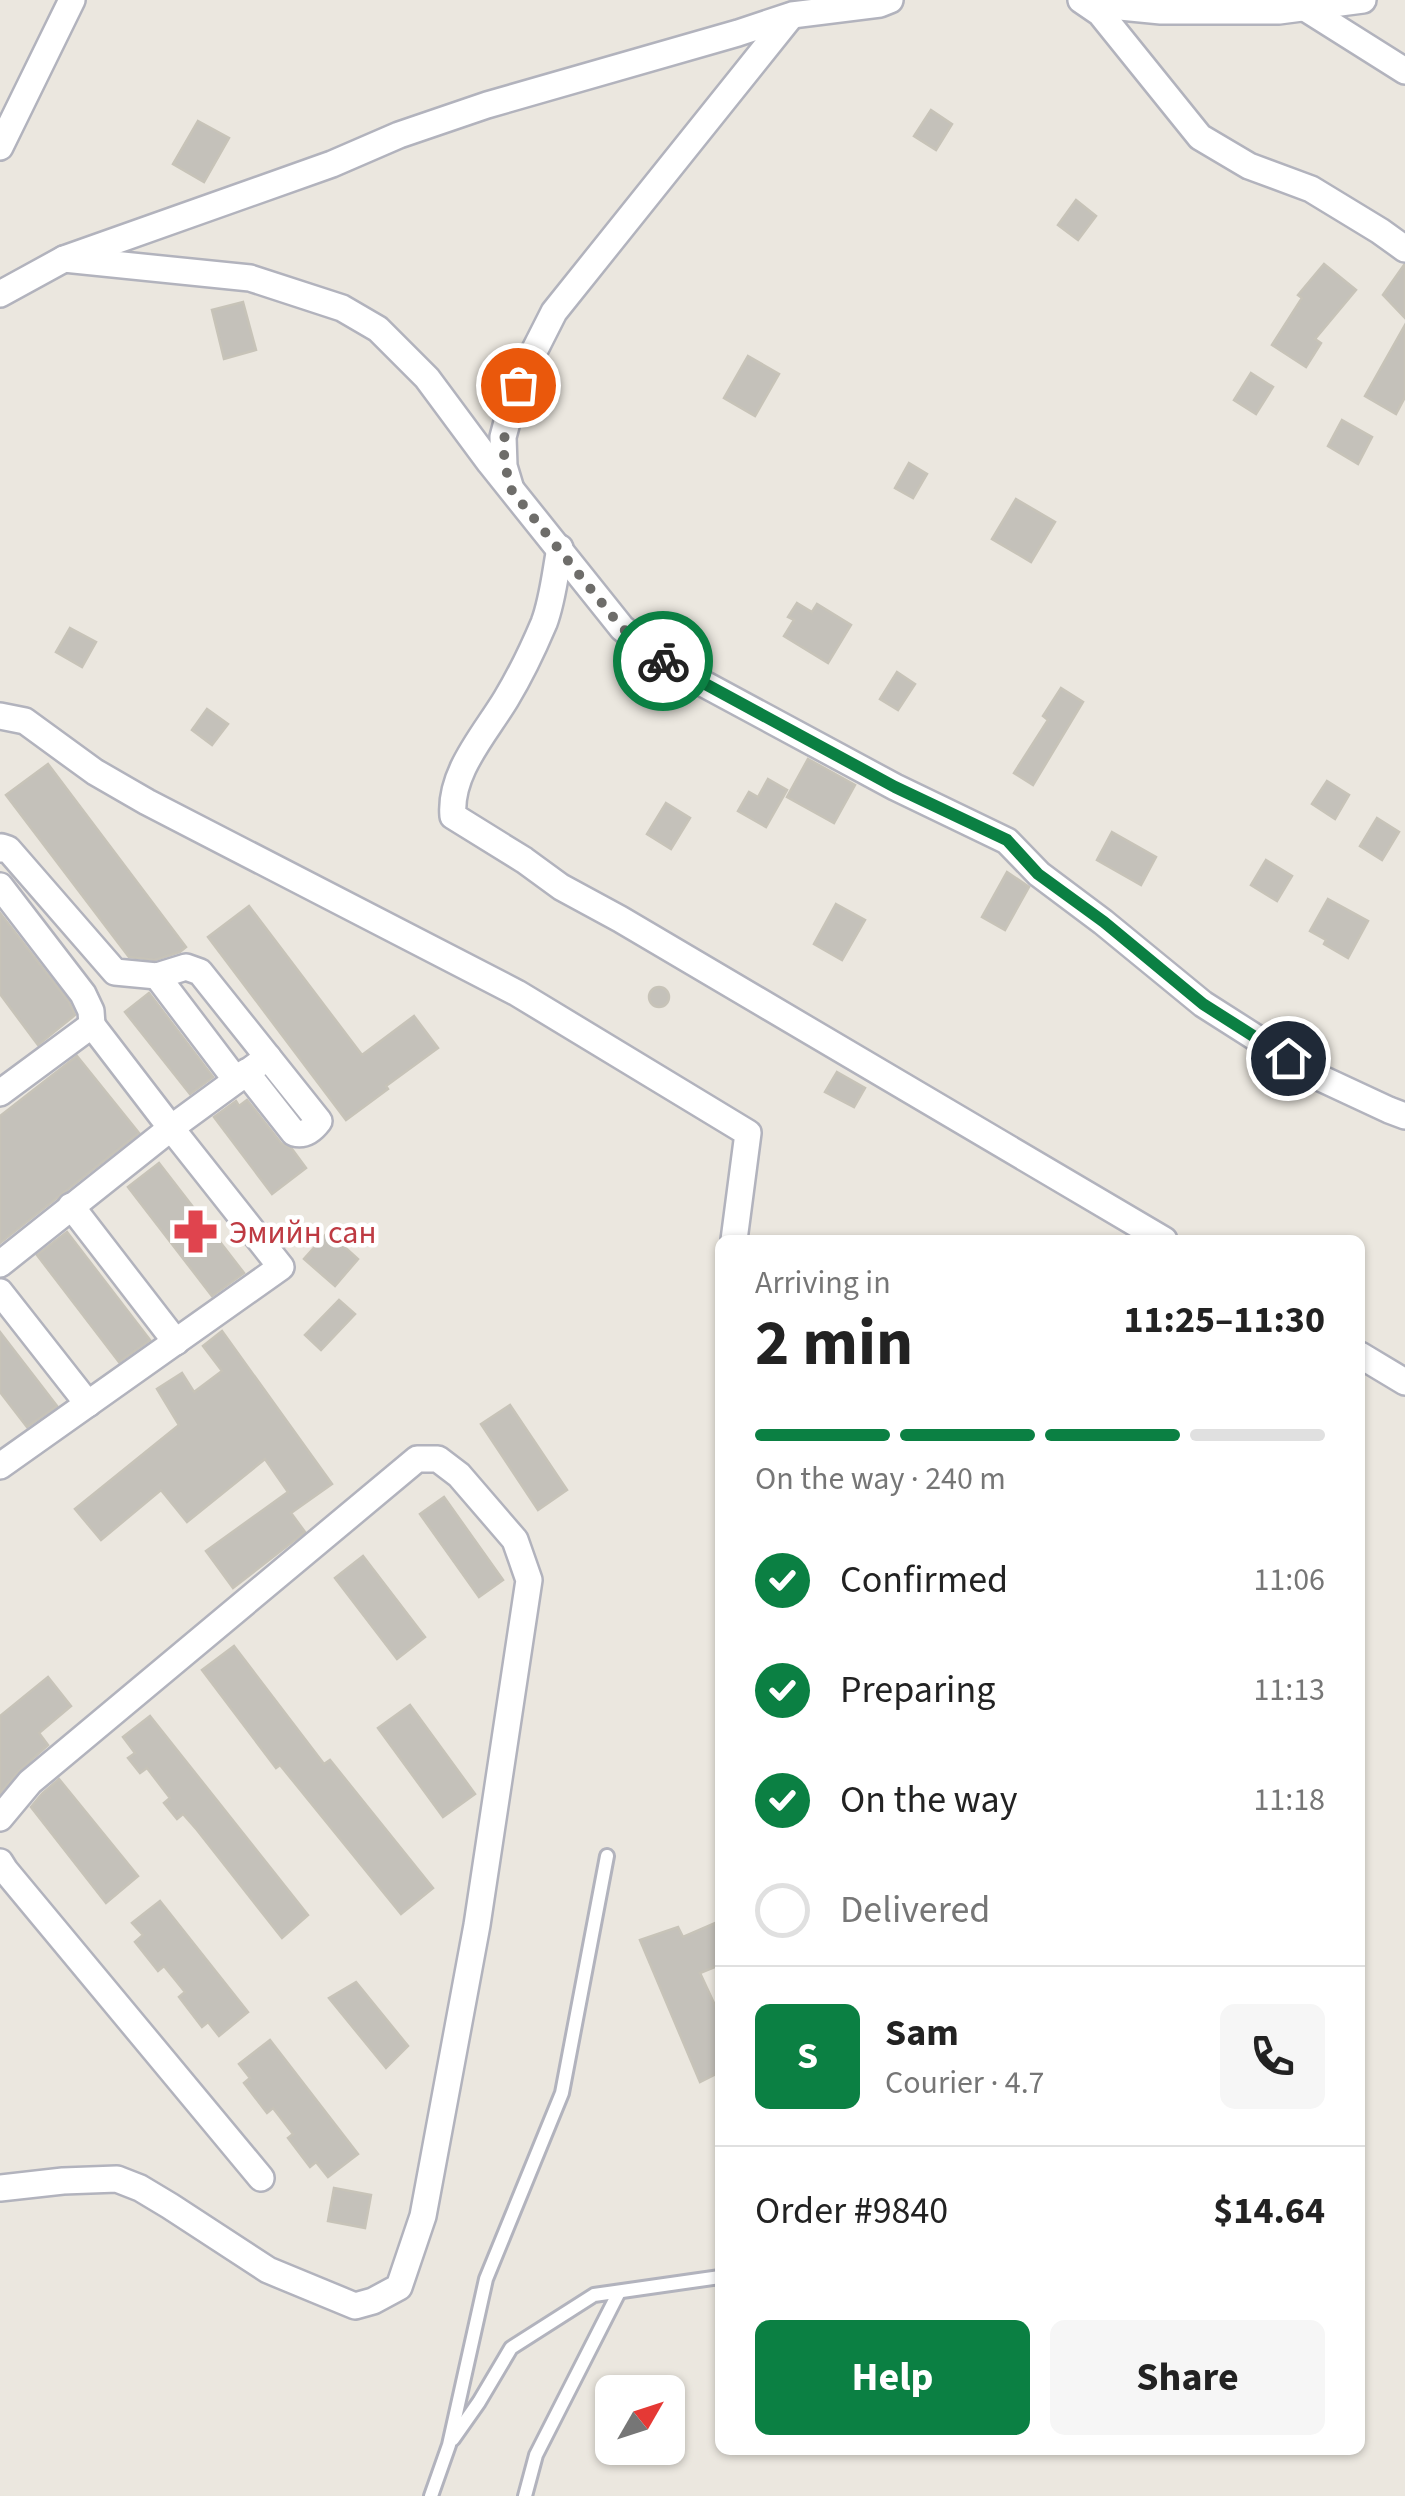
<!DOCTYPE html>
<html lang="en">
<head>
<meta charset="utf-8">
<style>
  :root { --surface:#fff; --page:#f6f6f6; --text:#222; --muted:#767676; --line:#e0e0e0; --accent:#0b8043 }
  body { margin:0; font-family:"Source Sans 3",sans-serif; background:var(--page); color:var(--text); height:100vh; display:flex; flex-direction:column; font-size:38px; white-space:nowrap }
  * { box-sizing:border-box; margin:0 }
  p { font-size:32px; color:var(--muted) }
  .icon { flex:none; width:55px; height:55px; fill:none; stroke:currentColor; stroke-width:2; stroke-linecap:round; stroke-linejoin:round }
  .map { position:relative; flex:1; overflow:hidden }
  .panel { position:absolute; left:715px; top:1235px; width:650px; height:1220px; display:flex; flex-direction:column; background:var(--surface); border-radius:15px; box-shadow:0 2px 8px #0004 }
  .panel>* { flex:none }
  .needle { width:65px; rotate:51deg }
  .buttons { position:absolute; left:595px; top:2375px; display:grid; gap:20px }
  .buttons a { display:grid; place-items:center; width:90px; height:90px; border-radius:15px; background:var(--surface); box-shadow:0 2px 8px #0004; font-size:50px }
  .pin { position:absolute; display:grid; place-items:center; width:85px; height:85px; color:#fff; margin:-42px; border:5px solid #fff; border-radius:50%; box-shadow:0 2px 10px #0007 }
  .courier { position:absolute; display:grid; place-items:center; width:100px; height:100px; margin:-50px; border:8px solid #0b8043; border-radius:50%; background:#fff; color:#222; box-shadow:0 2px 12px #0007 }
  .headline em { font-style:normal; font-weight:700 }
  .headline div { display:flex; flex-direction:column-reverse }
  .headline { display:flex; align-items:center; justify-content:space-between; height:170px; padding:0 40px }
  h1 { font-size:65px; font-weight:700; line-height:75px }
  .bar { display:grid; grid-template-columns:repeat(4,1fr); gap:15px 10px; align-content:center; height:120px; padding:0 40px }
  .bar i { height:12px; border-radius:8px; background:var(--line) }
  .bar .current { background:var(--accent) }
  .bar p { grid-column:span 4 }
  .line { display:flex; align-items:center; gap:25px; padding:0 40px; border-top:2px solid var(--line) }
  .line div { flex:1 }
  .round { display:grid; place-items:center; flex:none; width:105px; height:105px; border-radius:15px; background:var(--page) }
  ol { padding:0 40px; list-style:none }
  li { display:flex; align-items:center; gap:30px; height:110px }
  li p { margin-inline-start:auto }
  li .icon { padding:10px; border-radius:50%; background:var(--accent); color:#fff; stroke-width:4 }
  li:last-child { color:var(--muted) }
  li i { width:55px; height:55px; border:5px solid var(--line); border-radius:50% }
  .button { display:flex; gap:20px; margin-top:auto; padding:20px 40px }
  .button a { flex:1; height:115px; border-radius:15px; background:var(--accent); color:#fff; font-size:40px; font-weight:700; line-height:115px; text-align:center }
  .button a+a { background:var(--page); color:var(--text) }
  .map>svg:first-child { display:block }
</style>
</head>
<body>
<div class="map">
<svg width="1405" height="2496" viewBox="0 0 1405 2496">
  <rect width="100%" height="100%" fill="#ebe7df"/>
  <g fill="#c4c1ba" stroke="#c7c3b8" stroke-width="2.5">
    <polygon points="931,110 952,124 936,150 914,136"/>
    <polygon points="198,121 229,138 204,182 173,164"/>
    <polygon points="1076,200 1096,216 1078,240 1058,225"/>
    <polygon points="1324,264 1356,290 1315,339 1321,343 1306,367 1272,345 1302,298 1298,295"/>
    <polygon points="1404,265 1405,265 1405,318 1383,295"/>
    <polygon points="243,302 256,350 224,359 212,310"/>
    <polygon points="1405,325 1405,397 1396,414 1365,396"/>
    <polygon points="748,356 779,374 755,416 724,398"/>
    <polygon points="1251,373 1273,387 1256,414 1234,400"/>
    <polygon points="1342,420 1372,437 1358,464 1328,446"/>
    <polygon points="909,463 927,474 913,498 895,488"/>
    <polygon points="1016,499 1055,522 1031,562 992,539"/>
    <polygon points="797,603 812,612 817,604 851,625 828,663 784,636 794,620 788,617"/>
    <polygon points="70,628 96,642 82,667 56,652"/>
    <polygon points="897,672 915,684 898,710 880,699"/>
    <polygon points="1061,688 1083,702 1033,785 1014,773 1048,720 1043,716"/>
    <polygon points="207,709 228,724 212,745 192,730"/>
    <polygon points="808,759 855,785 834,823 787,797"/>
    <polygon points="48,764 186,947 180,952 155,960 129,957 6,795"/>
    <polygon points="768,779 787,790 766,827 738,811 749,792 758,797"/>
    <polygon points="1327,781 1349,795 1335,819 1312,804"/>
    <polygon points="666,803 690,818 671,849 647,834"/>
    <polygon points="1377,818 1399,832 1382,860 1360,846"/>
    <polygon points="1112,832 1156,857 1141,885 1097,860"/>
    <polygon points="1266,860 1292,876 1277,901 1251,885"/>
    <polygon points="1007,872 1029,887 1005,930 982,917"/>
    <polygon points="1328,899 1368,921 1348,958 1324,944 1326,940 1310,931"/>
    <polygon points="836,904 865,920 842,960 814,944"/>
    <polygon points="249,906 362,1055 414,1016 438,1048 386,1086 388,1089 346,1120 208,937"/>
    <polygon points="0,913 69,1002 75,1015 38,1045 0,994"/>
    <circle cx="659" cy="997" r="10"/>
    <polygon points="149,993 213,1077 190,1094 125,1012"/>
    <polygon points="77,1056 139,1133 0,1243 0,1116"/>
    <polygon points="837,1072 865,1088 854,1107 825,1092"/>
    <polygon points="247,1100 281,1143 292,1149 306,1168 272,1194 214,1117 236,1101 239,1106"/>
    <polygon points="159,1163 244,1273 212,1296 128,1187"/>
    <polygon points="67,1232 150,1340 119,1362 37,1255"/>
    <polygon points="328,1232 358,1259 335,1286 304,1259"/>
    <polygon points="339,1300 355,1314 321,1350 305,1335"/>
    <polygon points="222,1331 332,1484 291,1513 305,1532 233,1588 206,1551 288,1492 265,1459 187,1522 161,1490 101,1540 75,1509 179,1425 157,1389 182,1373 194,1392 222,1371 203,1346"/>
    <polygon points="0,1332 57,1406 27,1427 0,1392"/>
    <polygon points="510,1405 567,1490 538,1510 481,1424"/>
    <polygon points="444,1497 503,1580 479,1597 420,1514"/>
    <polygon points="363,1556 425,1637 397,1659 335,1578"/>
    <polygon points="234,1646 324,1764 330,1760 433,1888 401,1914 280,1765 276,1768 202,1670"/>
    <polygon points="48,1677 71,1706 39,1733 48,1745 20,1770 0,1793 0,1716"/>
    <polygon points="410,1705 475,1794 443,1817 378,1728"/>
    <polygon points="150,1716 308,1915 282,1938 197,1830 183,1814 177,1819 164,1803 170,1798 147,1768 140,1773 128,1758 135,1753 123,1737"/>
    <polygon points="59,1779 138,1876 106,1903 31,1807 42,1794"/>
    <polygon points="160,1901 248,2012 219,2036 208,2022 202,2027 179,1997 185,1992 164,1966 158,1971 135,1942 143,1935 132,1923"/>
    <polygon points="720,1921 720,1965 700,1973 720,2016 720,2072 700,2082 640,1940 678,1927 683,1937"/>
    <polygon points="356,1982 408,2046 386,2068 329,1998"/>
    <polygon points="270,2040 358,2154 328,2177 316,2162 310,2167 288,2138 293,2134 273,2108 267,2113 244,2083 250,2078 239,2064"/>
    <polygon points="334,2188 371,2195 365,2228 328,2221"/>
  </g>
  <g fill="none" stroke-linecap="round" stroke-linejoin="round">
    <defs>
      <g id="service">
        <polyline points="453,2439 479,2402 511,2348 594,2295 720,2277"/>
        <polyline points="431,2496 449,2445 486,2279 562,2093 607,1856"/>
        <polyline points="525,2496 536,2455 619,2292"/>
      </g>
      <g id="minor">
        <polyline points="1081,0 1100,13 1200,137 1249,166 1311,189 1380,231 1405,249"/>
        <polyline points="1097,0 1110,6 1161,11 1279,11 1363,0"/>
        <polyline points="1305,8 1405,71"/>
        <polyline points="0,147 72,0"/>
        <polyline points="64,259 250,278 342,308 378,329 427,378 490,463 622,628 667,664 895,787 1007,841 1039,874 1103,922 1203,1004 1316,1076 1389,1110 1405,1116"/>
        <polyline points="0,294 64,259 332,164 399,135 487,105 738,33 792,15 880,4 890,0"/>
        <polyline points="510,486 504,466 503,437 517,385 554,312 791,16"/>
        <path d="M560,548C555,574 553,599 544,623C533,649 520,676 506,699C485,734 449,773 453,816L524,860L561,887L620,919L1164,1240"/>
        <polyline points="0,716 25,721 95,772 147,802 517,993 748,1133 734,1240"/>
        <path d="M0,849L2,847L8,849L115,972L157,976L186,967L200,972L319,1121C313,1129 305,1136 294,1133L246,1072"/>
        <polyline points="0,886 83,994 91,1011 92,1025"/>
        <polyline points="157,976 236,1080"/>
        <polyline points="0,1093 92,1025 171,1128 0,1264"/>
        <polyline points="71,1206 176,1342"/>
        <polyline points="0,1292 88,1404"/>
        <polyline points="1360,1355 1405,1382"/>
        <polyline points="0,1466 281,1267 171,1128 268,1057"/>
        <polyline points="0,1818 30,1782 417,1459 438,1459 459,1475 515,1540 529,1580 477,1925 423,2216 399,2287 373,2301 355,2306 268,2270 170,2206 140,2188 117,2179 63,2181 0,2188"/>
        <polyline points="0,1862 5,1870 261,2178"/>
      </g>
    </defs>
    <use href="#service" stroke="#b2b3bd" stroke-width="18"/>
    <use href="#minor" stroke="#b2b3bd" stroke-width="30"/>
    <use href="#service" stroke="#fff" stroke-width="12"/>
    <use href="#minor" stroke="#fff" stroke-width="25"/>
  </g>
  <g fill="none" stroke-linecap="round" stroke-linejoin="round">
    <path stroke="#6e6d6a" stroke-width="10" stroke-dasharray="0 18" d="M518,385C505,429 497,445 512,491L622,628L663,661"/>
    <polyline stroke="#0b8043" stroke-width="12" points="663,661 895,787 1007,840 1038,874 1104,922 1203,1004 1288,1058"/>
  </g>
  <defs>
    <symbol id="pharmacy-bare" viewBox="-9 -9 18 18"><path d="M-2-6h4v4h4v4h-4v4h-4v-4h-4v-4h4Z" fill="#e0444e" stroke="#fff" stroke-width="2.5" paint-order="stroke"/></symbol>
  </defs>
  <g fill-rule="evenodd">
    <use href="#pharmacy-bare" x="164" y="1200" width="63" height="63"/>
  </g>
  <g text-anchor="middle" stroke-width="9" stroke-linejoin="round" paint-order="stroke">
    <g font-size="32" fill="#be3a42" stroke="#fff" text-anchor="start">
      <text x="229" y="1243">Эмийн сан</text>
    </g>
  </g>
</svg>
<div class="buttons">
<a><svg class="needle" viewBox="-14 -14 28 28"><path d="M0-13l5 13h-10z" fill="#e53935"/><path d="M0 13l5-13h-10z" fill="#767676"/></svg></a>
</div>
<div class="pin" style="left:518px;top:385px;background:#ea580c"><svg class="icon" aria-label="bag" viewBox="0 0 24 24"><path d="M5 8h14l-1 12H6zM9 8a3 3 0 0 1 6 0"/></svg></div>
<div class="pin" style="left:1288px;top:1058px;background:#1f2937"><svg class="icon" aria-label="home" viewBox="0 0 24 24"><path d="M3 11l9-7 9 7M6 9v11h12V9"/></svg></div>
<div class="courier" style="left:663px;top:661px"><svg class="icon" aria-label="bike" viewBox="0 0 24 24"><circle cx="6" cy="16" r="4"/><circle cx="18" cy="16" r="4"/><path d="M6 16l4-8h5l3 8M10 8l3 8H6M13 5h3"/></svg></div>
<section class="panel">
<div class="headline"><div><h1>2 min</h1><p>Arriving in</p></div><em>11:25–11:30</em></div>
<div class="bar"><i class="current"></i><i class="current"></i><i class="current"></i><i></i><p>On the way · 240 m</p></div>
<ol>
<li><svg class="icon" aria-label="check" viewBox="0 0 24 24"><path d="M5 12l5 5 9-10"/></svg>Confirmed<p>11:06</p></li>
<li><svg class="icon" aria-label="check" viewBox="0 0 24 24"><path d="M5 12l5 5 9-10"/></svg>Preparing<p>11:13</p></li>
<li><svg class="icon" aria-label="check" viewBox="0 0 24 24"><path d="M5 12l5 5 9-10"/></svg>On the way<p>11:18</p></li>
<li><i></i>Delivered</li>
</ol>
<div class="line" style="height:180px"><b class="round" style="background:var(--accent);color:#fff">S</b><div><b>Sam</b><p>Courier · 4.7</p></div><a class="round"><svg class="icon" aria-label="phone" viewBox="0 0 24 24"><path d="M5 4h4l2 5-3 2q2 4 5 5l2-3 5 2v4C11 20 4 13 5 4z"/></svg></a></div>
<div class="line" style="height:130px"><div>Order #9840</div><b>$14.64</b></div>
<div class="button"><a>Help</a><a>Share</a></div>
</section>
</div>
</body>
</html>
